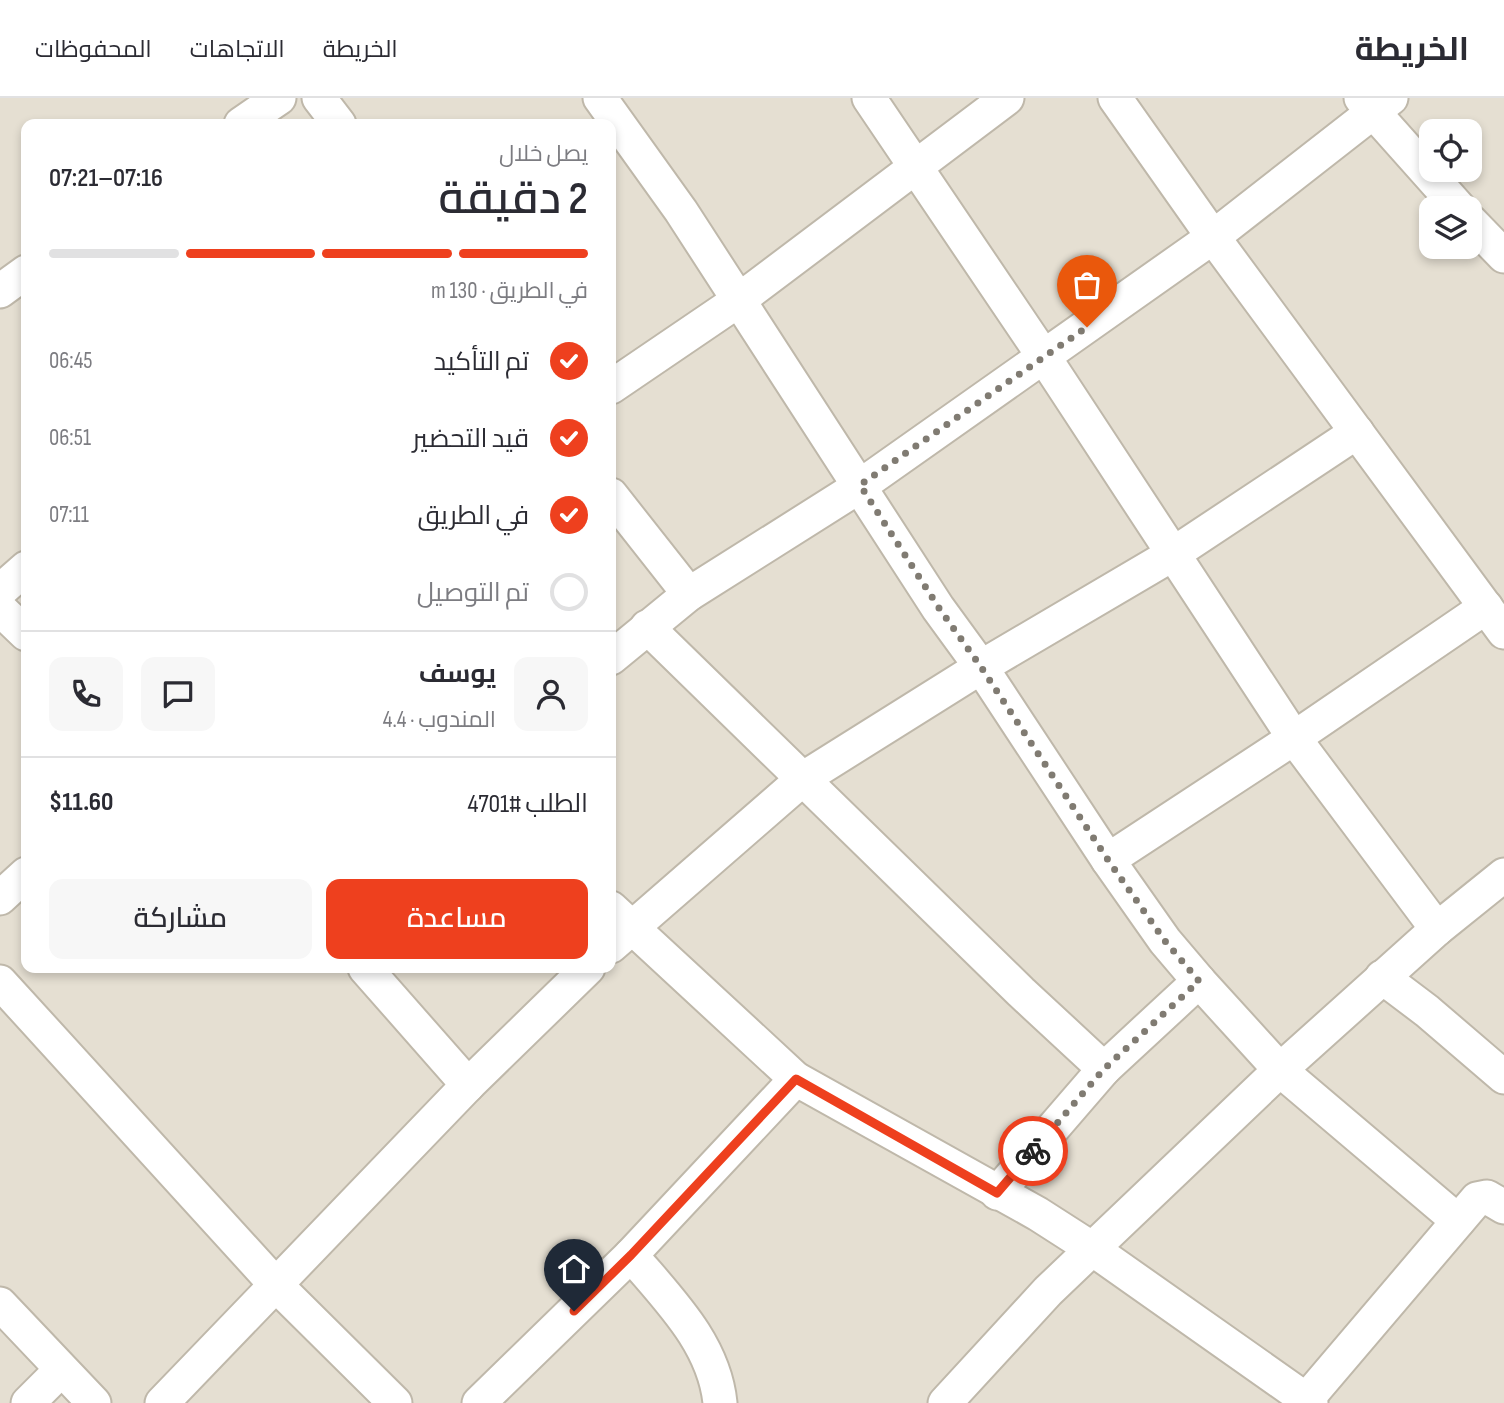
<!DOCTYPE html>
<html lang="ar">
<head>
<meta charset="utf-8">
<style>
  :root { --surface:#fff; --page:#f7f7f7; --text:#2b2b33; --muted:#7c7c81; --line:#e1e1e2; --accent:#ee401e }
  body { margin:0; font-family:"Sofia Sans Condensed",Cairo,sans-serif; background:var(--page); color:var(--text); direction:rtl; height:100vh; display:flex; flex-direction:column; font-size:26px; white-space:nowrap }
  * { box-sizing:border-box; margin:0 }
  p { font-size:23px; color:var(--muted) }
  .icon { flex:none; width:38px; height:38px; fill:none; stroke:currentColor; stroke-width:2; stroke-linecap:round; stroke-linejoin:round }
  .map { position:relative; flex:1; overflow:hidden; direction:ltr }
  .sheet { position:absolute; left:21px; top:21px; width:595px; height:854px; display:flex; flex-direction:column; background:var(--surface); border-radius:14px; box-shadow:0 4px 10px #0003; direction:rtl }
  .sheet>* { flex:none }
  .buttons { position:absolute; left:1419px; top:21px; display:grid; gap:14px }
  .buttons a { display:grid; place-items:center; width:63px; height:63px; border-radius:14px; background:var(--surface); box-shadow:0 4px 10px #0003; font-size:35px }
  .pin { position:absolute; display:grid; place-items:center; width:60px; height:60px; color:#fff; margin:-72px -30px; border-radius:50% 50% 50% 0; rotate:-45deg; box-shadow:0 0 7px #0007 }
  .pin .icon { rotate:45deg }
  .courier { position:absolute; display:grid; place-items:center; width:70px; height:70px; margin:-35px; border:5px solid #ee401e; border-radius:50%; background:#fff; color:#222; box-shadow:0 2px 9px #0007 }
  .overview em { font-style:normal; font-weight:600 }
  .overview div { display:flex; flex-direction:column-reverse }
  .overview { display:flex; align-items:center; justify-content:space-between; height:119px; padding:0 28px }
  h1 { font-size:46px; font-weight:600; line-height:52px }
  .bar { display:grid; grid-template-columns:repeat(4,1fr); gap:10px 7px; align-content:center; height:84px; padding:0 28px }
  .bar i { height:9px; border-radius:5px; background:var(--line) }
  .bar .active { background:var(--accent) }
  .bar p { grid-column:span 4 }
  .line { display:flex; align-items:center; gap:18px; padding:0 28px; border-top:2px solid var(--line) }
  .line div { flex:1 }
  .round { display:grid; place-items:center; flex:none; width:74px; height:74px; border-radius:14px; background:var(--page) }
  ol { padding:0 28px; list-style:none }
  li { display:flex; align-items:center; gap:21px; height:77px }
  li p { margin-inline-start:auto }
  li .icon { padding:7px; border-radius:50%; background:var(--accent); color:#fff; stroke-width:4 }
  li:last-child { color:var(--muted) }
  li i { width:38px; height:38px; border:4px solid var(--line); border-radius:50% }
  .action { display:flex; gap:14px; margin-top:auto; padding:14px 28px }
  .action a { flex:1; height:80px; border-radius:14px; background:var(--accent); color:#fff; font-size:28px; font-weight:600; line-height:80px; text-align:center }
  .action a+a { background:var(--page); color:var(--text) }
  header { display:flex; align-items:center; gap:42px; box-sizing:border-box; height:98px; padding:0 35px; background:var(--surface); border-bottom:2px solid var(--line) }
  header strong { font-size:33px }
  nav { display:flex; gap:38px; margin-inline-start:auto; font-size:24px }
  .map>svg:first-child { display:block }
</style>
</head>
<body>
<header>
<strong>الخريطة</strong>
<nav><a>الخريطة</a><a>الاتجاهات</a><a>المحفوظات</a></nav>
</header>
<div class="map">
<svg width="1504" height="1305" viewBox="0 0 1504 1305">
  <rect width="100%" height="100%" fill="#f1ede4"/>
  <path fill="#e5dfd2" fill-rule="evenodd" d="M0,0H1504V1305H0ZM26,26H611V870H26ZM1432,33H1470V72H1432ZM1432,110H1470V149H1432Z"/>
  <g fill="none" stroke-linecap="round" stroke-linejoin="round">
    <defs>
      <g id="minor">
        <polyline points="319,0 339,26"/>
        <polyline points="600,0 681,113 938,510 981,569 1108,762 1165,843 1199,883 1280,972 1458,1123"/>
        <polyline points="869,0 1044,259 1294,640 1437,831"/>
        <polyline points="1115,0 1213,139 1504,534"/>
        <polyline points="1361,0 1459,110"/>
        <polyline points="241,26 279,0"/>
        <polyline points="1470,123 1504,158"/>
        <polyline points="0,193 26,174"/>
        <polyline points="611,289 739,202 1007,0"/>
        <polyline points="611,397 689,496"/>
        <polyline points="0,493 26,470"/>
        <polyline points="0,511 26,536"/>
        <polyline points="647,529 1021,894 1104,971"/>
        <polyline points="611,560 689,496 860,388 1213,139 1391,0"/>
        <polyline points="1108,762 1294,640 1486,509"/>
        <polyline points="0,800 26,776"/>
        <polyline points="611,810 796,981 1038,1116 1091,1150 1311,1305"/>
        <polyline points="611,848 804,680 981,569 1173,456 1357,334"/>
        <polyline points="365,870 468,987"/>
        <polyline points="1382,879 1427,913 1504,979"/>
        <polyline points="0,884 277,1188 395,1305"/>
        <polyline points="997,1095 1104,971 1199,883"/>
        <polyline points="0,1206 94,1305"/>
        <polyline points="1306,1302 1477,1101 1487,1099 1504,1109"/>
        <polyline points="28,1305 61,1272"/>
        <polyline points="162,1305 468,987 588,870"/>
        <polyline points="479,1305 631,1157"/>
        <path d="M720,1305C714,1245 668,1201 631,1157L796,981"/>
        <polyline points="945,1305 1048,1193 1280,972 1437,831 1504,777"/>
      </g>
    </defs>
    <use href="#minor" stroke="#bfb8aa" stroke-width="37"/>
    <use href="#minor" stroke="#fff" stroke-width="33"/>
  </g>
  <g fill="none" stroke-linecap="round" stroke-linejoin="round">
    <polyline stroke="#807b72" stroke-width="7" stroke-dasharray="0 12.6" points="1033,1053 1104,971 1199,883 1165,843 1108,762 981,569 939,510 860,387 1087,229"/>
    <polyline stroke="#ee401e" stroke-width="9" points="574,1213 631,1157 796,981 997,1095 1033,1053"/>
  </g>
</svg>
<div class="buttons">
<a><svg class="icon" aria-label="locate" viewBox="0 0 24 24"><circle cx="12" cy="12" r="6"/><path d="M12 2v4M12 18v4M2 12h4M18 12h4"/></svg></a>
<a><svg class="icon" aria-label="layers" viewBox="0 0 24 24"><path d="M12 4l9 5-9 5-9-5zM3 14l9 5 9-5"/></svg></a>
</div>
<div class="pin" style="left:1087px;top:229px;background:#ea580c"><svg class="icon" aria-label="bag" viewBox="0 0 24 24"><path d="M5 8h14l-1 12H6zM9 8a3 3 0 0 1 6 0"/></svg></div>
<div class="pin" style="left:574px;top:1213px;background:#1f2937"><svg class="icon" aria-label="home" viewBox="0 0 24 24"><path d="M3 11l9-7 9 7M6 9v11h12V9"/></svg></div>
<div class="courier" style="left:1033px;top:1053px"><svg class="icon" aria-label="bike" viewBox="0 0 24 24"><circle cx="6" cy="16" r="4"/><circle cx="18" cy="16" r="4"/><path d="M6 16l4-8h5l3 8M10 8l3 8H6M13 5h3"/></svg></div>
<section class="sheet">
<div class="overview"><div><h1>2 دقيقة</h1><p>يصل خلال</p></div><em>07:16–07:21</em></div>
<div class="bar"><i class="active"></i><i class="active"></i><i class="active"></i><i></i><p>في الطريق · 130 m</p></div>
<ol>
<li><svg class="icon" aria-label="check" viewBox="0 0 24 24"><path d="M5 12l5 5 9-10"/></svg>تم التأكيد<p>06:45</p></li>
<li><svg class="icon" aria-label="check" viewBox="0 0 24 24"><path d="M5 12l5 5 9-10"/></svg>قيد التحضير<p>06:51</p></li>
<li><svg class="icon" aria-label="check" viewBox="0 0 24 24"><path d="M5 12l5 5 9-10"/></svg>في الطريق<p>07:11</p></li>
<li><i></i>تم التوصيل</li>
</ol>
<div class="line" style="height:126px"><a class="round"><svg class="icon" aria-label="person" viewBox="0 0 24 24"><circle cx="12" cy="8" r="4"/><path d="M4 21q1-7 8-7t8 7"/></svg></a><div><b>يوسف</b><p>المندوب · 4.4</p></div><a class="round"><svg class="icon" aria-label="chat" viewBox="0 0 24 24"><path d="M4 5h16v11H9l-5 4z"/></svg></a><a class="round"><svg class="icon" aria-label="phone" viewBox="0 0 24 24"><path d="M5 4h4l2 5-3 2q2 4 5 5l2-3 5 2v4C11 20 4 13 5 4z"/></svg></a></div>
<div class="line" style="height:91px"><div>الطلب #4701</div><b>$11.60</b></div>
<div class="action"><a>مساعدة</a><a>مشاركة</a></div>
</section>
</div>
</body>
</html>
